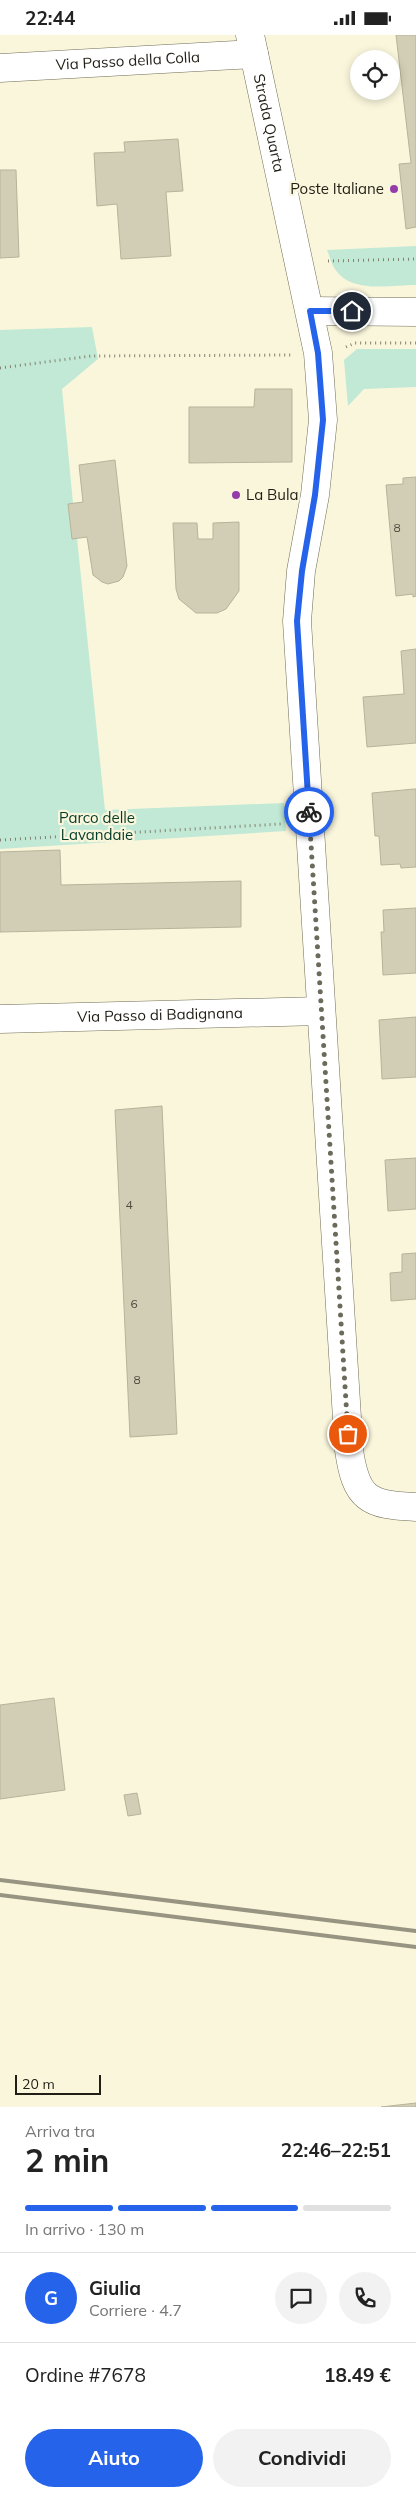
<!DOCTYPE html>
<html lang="it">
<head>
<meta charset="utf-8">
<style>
  :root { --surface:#fff; --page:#f2f2f2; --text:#222; --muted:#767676; --line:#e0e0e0; --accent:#2563eb }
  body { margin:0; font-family:Mulish,sans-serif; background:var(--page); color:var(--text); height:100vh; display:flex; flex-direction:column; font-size:19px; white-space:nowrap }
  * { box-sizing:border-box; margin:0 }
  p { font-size:16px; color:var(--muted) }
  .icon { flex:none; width:28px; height:28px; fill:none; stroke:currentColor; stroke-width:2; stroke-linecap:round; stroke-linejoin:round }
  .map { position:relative; height:2072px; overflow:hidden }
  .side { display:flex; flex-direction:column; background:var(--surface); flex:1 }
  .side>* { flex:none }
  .buttons { position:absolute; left:350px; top:15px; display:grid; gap:10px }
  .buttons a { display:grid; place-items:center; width:50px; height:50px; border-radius:50%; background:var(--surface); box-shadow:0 2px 8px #0003; font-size:25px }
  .scale { position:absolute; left:15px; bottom:12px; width:86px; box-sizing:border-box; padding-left:5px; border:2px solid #201e15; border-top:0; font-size:14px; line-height:18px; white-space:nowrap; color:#201e15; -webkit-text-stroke:4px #faf6dc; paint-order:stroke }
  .pin { position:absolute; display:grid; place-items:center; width:42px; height:42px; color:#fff; margin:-21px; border:2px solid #fff; border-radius:50%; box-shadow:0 1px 5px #0007 }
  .courier { position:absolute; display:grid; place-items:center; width:50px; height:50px; margin:-25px; border:4px solid #2563eb; border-radius:50%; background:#fff; color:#222; box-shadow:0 1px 6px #0007 }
  .overview em { font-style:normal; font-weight:700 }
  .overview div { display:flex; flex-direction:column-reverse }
  .overview { display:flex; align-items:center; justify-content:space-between; height:85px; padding:0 25px }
  h1 { font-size:32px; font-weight:700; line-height:38px }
  .bar { display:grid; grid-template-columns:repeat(4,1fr); gap:8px 5px; align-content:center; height:60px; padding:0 25px }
  .bar i { height:6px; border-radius:4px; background:var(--line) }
  .bar .selected { background:var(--accent) }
  .bar p { grid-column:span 4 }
  .line { display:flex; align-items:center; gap:12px; padding:0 25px; border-top:1px solid var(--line) }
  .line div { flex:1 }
  .round { display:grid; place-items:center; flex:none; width:52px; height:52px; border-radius:26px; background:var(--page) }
  .primary-button { display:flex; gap:10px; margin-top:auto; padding:10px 25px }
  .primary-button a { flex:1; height:58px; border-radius:30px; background:var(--accent); color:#fff; font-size:20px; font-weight:700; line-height:58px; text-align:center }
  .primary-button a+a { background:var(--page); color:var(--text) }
  .status { display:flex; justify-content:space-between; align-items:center; height:35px; padding:0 25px; background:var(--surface); direction:ltr }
  .status svg { height:14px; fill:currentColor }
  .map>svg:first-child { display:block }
</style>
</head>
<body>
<div class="status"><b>22:44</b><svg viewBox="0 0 49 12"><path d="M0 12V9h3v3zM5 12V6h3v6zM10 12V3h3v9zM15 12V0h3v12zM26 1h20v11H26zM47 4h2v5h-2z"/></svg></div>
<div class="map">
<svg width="416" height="2072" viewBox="0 0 416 2072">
  <rect width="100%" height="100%" fill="#faf6dc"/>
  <g fill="#c1e9d5">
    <path d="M416,211V250C391,250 351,259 335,234C331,229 330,221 327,215Z"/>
    <polygon points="92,292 98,324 62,354 73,468 68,469 77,503 105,775 284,768 286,796 0,814 0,295"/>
    <polygon points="357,314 416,314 416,352 364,354 348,371 344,325"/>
  </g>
  <g fill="#d2ceb5" stroke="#b7b39b">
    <polygon points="396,0 416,0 416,192 406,194 399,129 411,128"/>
    <polygon points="178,104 183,156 166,157 171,221 121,224 117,169 97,171 94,118 125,117 124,107"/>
    <polygon points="0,135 16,135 19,222 0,223"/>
    <polygon points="255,354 292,354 292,427 189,428 189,372 254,372"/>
    <polygon points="115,425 127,531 123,542 119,546 108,549 102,547 93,540 87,502 72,504 68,469 83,467 79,430"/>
    <polygon points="416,442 416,561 413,562 413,559 396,561 386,450 403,449 403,443"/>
    <polygon points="239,487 239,556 226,574 217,578 196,578 179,564 176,554 173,488 197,488 198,504 213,504 213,488"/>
    <polygon points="416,614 416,708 367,712 363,662 404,659 401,616"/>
    <polygon points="414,754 416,754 416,832 401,833 400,829 381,830 379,801 375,801 372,758"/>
    <polygon points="60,815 61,850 241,846 241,892 0,897 0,817"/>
    <polygon points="416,873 416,938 383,940 381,897 384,897 383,875"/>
    <polygon points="416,982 416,1042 382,1044 379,985"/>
    <polygon points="162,1071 177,1399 130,1402 115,1075"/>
    <polygon points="416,1123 416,1174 388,1176 385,1125"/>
    <polygon points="416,1218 416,1264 391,1266 390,1238 402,1237 402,1219"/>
    <polygon points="54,1663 65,1755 0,1764 0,1670"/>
    <polygon points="137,1758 141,1779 128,1781 124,1760"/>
    <polygon points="416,2068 416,2072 381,2072"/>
  </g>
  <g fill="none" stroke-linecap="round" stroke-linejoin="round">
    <defs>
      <g id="minor">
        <path id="s1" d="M0,33L254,19"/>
        <polyline points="310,276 416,277"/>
        <path id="s2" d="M0,984L321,976"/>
      </g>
      <g id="tertiary">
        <path id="s3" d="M250,0L318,318L323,385L315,460L301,536L297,586L349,1415C356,1464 368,1470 416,1472"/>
      </g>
    </defs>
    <use href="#minor" stroke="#706d56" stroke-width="29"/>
    <use href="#tertiary" stroke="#706d56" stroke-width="29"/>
    <g stroke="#848171" stroke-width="3" stroke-dasharray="1 4" stroke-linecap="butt">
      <polyline points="328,226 416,224"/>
      <polyline points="346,312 355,308 416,308"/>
      <polyline points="0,333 91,321 291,320"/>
      <polyline points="0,805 281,789"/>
    </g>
    <use href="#minor" stroke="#fff" stroke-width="28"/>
    <use href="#tertiary" stroke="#fff" stroke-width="28"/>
    <g stroke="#979482" stroke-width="4">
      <polyline points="0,1845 416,1896"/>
      <polyline points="0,1860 416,1912"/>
    </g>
  </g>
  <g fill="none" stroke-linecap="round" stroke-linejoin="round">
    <polyline stroke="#6c6a5b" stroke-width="5" stroke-dasharray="0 9" points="309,777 348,1399"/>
    <polyline stroke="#2563eb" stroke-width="6" points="309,777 297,586 302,536 315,460 323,385 318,318 310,276 352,276"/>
  </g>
  <g fill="#943ca8" stroke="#faf6dc" stroke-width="2">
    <circle cx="394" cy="154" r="5"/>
    <circle cx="236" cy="460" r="5"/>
  </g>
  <g text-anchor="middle" stroke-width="4.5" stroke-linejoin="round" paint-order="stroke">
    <g font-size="12" fill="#4c4a3d">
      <text x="397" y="497">8</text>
      <text x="129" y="1174">4</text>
      <text x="134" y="1273">6</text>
      <text x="137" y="1349">8</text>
    </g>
    <g font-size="15" fill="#201e15" stroke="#faf6dc">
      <text dy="5" stroke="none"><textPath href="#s1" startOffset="128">Via Passo della Colla</textPath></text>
      <text dy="5" stroke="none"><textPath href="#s3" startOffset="90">Strada Quarta</textPath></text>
      <text dy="5" stroke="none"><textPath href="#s2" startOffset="160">Via Passo di Badignana</textPath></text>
    </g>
    <g font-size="15" fill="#201e15" stroke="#faf6dc" text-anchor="end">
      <text x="384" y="159">Poste Italiane</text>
      <text x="246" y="465" text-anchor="start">La Bula</text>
    </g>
    <g font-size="15" fill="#053c28" stroke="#faf6dc">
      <text x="97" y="788">Parco delle<tspan x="97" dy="17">Lavandaie</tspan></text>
    </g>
  </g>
</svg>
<div class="buttons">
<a><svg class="icon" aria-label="locate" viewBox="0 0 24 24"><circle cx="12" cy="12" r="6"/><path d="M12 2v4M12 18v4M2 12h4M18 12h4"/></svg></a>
</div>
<div class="scale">20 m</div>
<div class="pin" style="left:348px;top:1399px;background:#ea580c"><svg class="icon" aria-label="bag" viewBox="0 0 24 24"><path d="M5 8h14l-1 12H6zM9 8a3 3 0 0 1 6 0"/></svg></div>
<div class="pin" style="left:352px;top:276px;background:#1f2937"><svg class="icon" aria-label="home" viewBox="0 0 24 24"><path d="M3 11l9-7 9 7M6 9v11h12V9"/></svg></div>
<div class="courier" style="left:309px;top:777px"><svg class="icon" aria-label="bike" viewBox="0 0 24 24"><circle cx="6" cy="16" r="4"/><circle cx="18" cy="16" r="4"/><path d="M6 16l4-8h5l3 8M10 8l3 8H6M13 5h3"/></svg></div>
</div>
<section class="side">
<div class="overview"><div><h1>2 min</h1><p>Arriva tra</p></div><em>22:46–22:51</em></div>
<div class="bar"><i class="selected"></i><i class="selected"></i><i class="selected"></i><i></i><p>In arrivo · 130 m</p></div>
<div class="line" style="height:90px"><b class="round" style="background:var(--accent);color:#fff">G</b><div><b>Giulia</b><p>Corriere · 4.7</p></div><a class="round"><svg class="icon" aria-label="chat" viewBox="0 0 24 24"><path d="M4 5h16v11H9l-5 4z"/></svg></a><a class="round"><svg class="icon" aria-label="phone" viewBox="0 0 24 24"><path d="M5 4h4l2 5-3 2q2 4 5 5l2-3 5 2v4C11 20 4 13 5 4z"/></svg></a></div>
<div class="line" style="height:65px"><div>Ordine #7678</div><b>18.49 €</b></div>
<div class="primary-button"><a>Aiuto</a><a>Condividi</a></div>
</section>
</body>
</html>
